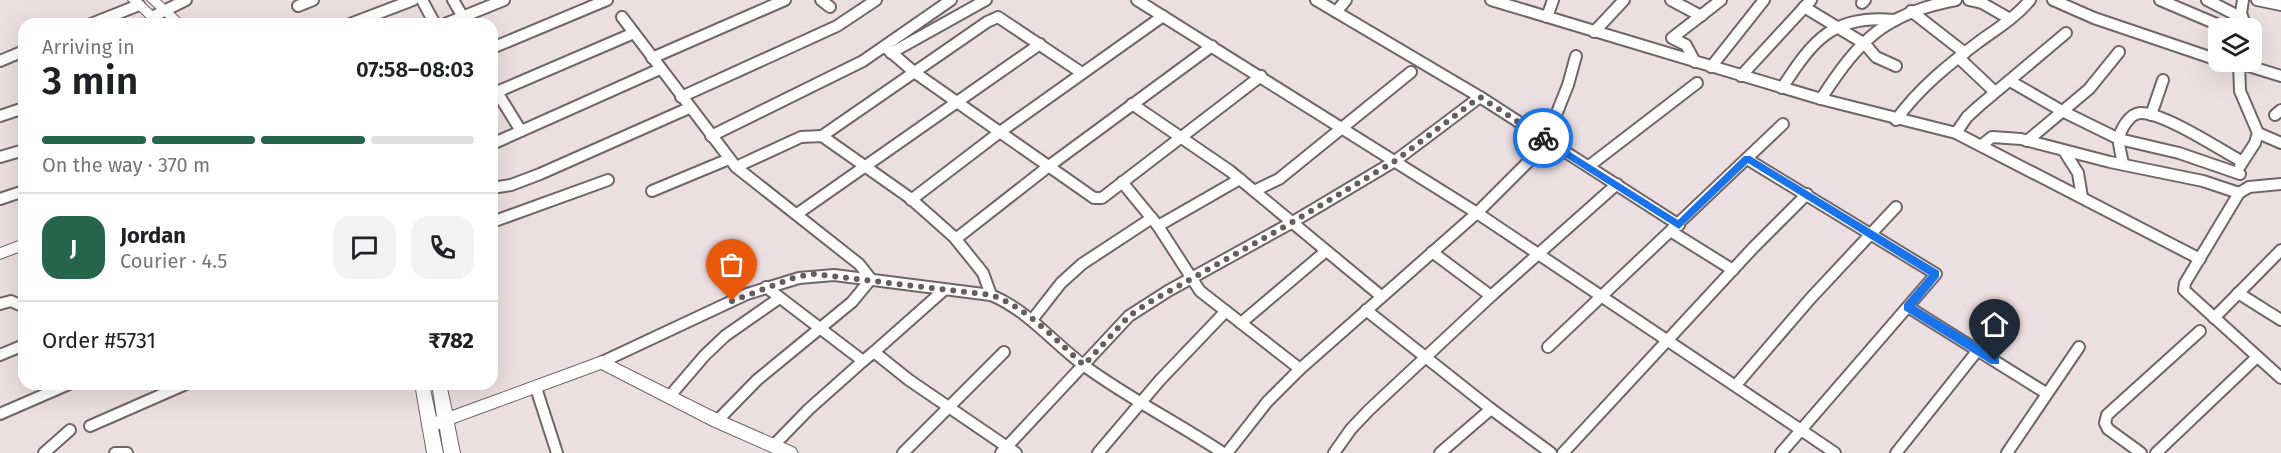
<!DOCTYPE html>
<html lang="en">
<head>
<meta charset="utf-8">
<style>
  :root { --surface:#fff; --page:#f2f2f2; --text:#202124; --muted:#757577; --line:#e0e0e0; --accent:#27644e }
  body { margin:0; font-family:"Fira Sans",sans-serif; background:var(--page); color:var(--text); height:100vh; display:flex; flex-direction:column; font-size:22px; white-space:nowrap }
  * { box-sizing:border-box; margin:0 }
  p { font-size:20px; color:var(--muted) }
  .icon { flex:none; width:33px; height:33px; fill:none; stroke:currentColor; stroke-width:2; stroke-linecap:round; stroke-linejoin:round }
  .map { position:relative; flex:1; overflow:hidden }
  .side { position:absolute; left:18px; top:18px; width:480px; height:372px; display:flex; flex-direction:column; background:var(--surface); border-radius:18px; box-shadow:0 6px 24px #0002 }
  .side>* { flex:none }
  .tools { position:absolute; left:2208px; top:18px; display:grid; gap:12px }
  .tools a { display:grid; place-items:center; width:54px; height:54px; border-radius:12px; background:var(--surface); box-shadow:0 6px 24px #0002; font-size:30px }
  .pin { position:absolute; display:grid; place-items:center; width:51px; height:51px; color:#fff; margin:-62px -26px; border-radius:50% 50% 50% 0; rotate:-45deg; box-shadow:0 0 6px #0007 }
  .pin .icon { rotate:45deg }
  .courier { position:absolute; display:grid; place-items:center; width:60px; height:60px; margin:-30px; border:4px solid #1a73e8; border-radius:50%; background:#fff; color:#222; box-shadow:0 2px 8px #0007 }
  .headline em { font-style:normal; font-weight:600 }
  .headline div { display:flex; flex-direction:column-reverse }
  .headline { display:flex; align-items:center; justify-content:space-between; height:102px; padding:0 24px }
  h1 { font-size:39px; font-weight:600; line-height:45px }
  .bar { display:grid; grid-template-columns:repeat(4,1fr); gap:9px 6px; align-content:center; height:72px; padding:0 24px }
  .bar i { height:8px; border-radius:4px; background:var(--line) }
  .bar .current { background:var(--accent) }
  .bar p { grid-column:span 4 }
  .line { display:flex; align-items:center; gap:15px; padding:0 24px; border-top:2px solid var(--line) }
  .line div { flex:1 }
  .round { display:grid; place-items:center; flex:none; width:63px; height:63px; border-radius:18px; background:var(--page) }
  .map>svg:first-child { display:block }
</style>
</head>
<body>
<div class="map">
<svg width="2281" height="453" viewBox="0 0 2281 453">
  <rect width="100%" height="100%" fill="#ecdfe2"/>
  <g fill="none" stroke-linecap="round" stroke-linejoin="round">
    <defs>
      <g id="minor">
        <polyline points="422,0 435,24"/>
        <polyline points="453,0 463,17"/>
        <polyline points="821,0 830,7"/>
        <polyline points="1137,0 1477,213 1801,430 1936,274 1747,159"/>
        <polyline points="1316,0 1480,97 1679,225"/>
        <polyline points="1491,0 1821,99 1956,133 2200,259"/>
        <polyline points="1671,0 1701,16"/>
        <polyline points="1969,0 1982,3 2010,19"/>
        <polyline points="2053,0 2094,18 2218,60"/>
        <polyline points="2160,0 2226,28"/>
        <polyline points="2207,0 2242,18"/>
        <polyline points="2243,0 2241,13 2246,28"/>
        <polyline points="2257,0 2281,5"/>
        <polyline points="1862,3 1865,0"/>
        <polyline points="298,6 313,0"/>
        <polyline points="1804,7 1865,44 1876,57 1896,66"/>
        <polyline points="1911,11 1965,53"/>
        <polyline points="1336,12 1346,0"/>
        <polyline points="152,17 186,0"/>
        <polyline points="622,17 736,167 859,264 871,279 852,302 757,380 717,421"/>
        <polyline points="1547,17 1553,0"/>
        <polyline points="91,24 139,5"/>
        <polyline points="350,24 413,0"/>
        <polyline points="445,24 504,0"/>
        <polyline points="1594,32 1624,0"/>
        <polyline points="885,47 914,72 1094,198 1102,198 1261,76"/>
        <polyline points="492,48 607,0"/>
        <polyline points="891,53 986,0"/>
        <polyline points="652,58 785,0"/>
        <polyline points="1959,58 1995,92"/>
        <polyline points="0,61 24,51"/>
        <polyline points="1695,62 1686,45 1672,38 1721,0"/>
        <polyline points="2239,62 2240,91 2258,133 2255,143 2240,166"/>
        <polyline points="2239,63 2281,76"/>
        <polyline points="1711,67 1764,0"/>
        <polyline points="1741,76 1811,0"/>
        <polyline points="2010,81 2062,111 2119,139 2179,153 2240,174"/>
        <path d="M1782,88C1813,40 1833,14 1895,20"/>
        <polyline points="497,92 521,131"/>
        <polyline points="492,94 634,33"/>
        <polyline points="681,97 837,26 876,0"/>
        <path d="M1821,99C1859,40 1885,13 1956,0"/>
        <polyline points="1132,104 1230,171 1381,296"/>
        <polyline points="2151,115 2163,80"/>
        <polyline points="2275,115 2281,110"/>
        <polyline points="0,116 24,108"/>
        <path d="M1896,120C1919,88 1949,64 1980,41C1998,28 2016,17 2030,0"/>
        <polyline points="1956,133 1967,117 1979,106 2066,33"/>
        <polyline points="2258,133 2281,143"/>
        <polyline points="711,136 863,61 951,0"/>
        <polyline points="822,136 987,22 998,17 1082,73"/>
        <polyline points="2027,141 2089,89 2119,52"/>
        <polyline points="492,144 660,69"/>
        <polyline points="1982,145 1992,137 2021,139 2110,162 2203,181 2239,193"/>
        <polyline points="2064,151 2078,173 2082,197"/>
        <polyline points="0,157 24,150"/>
        <path d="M2123,164C2122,157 2119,148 2119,141C2119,131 2129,114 2140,113C2163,112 2219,149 2241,161"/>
        <polyline points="1589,166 1697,83"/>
        <polyline points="736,167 801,137 822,136 910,198 954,237 983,273 991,295"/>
        <polyline points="1122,182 1158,226 1200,291 1300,369"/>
        <polyline points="2281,184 2249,187 2239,193 2185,283 2184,290 2281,378"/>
        <polyline points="492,188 511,185 540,174 689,108"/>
        <polyline points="652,191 729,159"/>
        <polyline points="1254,191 1279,179 1411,72"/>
        <polyline points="0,199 24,191"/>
        <polyline points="911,200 1000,132 1163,16"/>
        <polyline points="797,214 1040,44"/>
        <polyline points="492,222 608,180"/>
        <polyline points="1158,226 1240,179"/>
        <polyline points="1672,232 1733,270"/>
        <polyline points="957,238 1049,166 1212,46"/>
        <polyline points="1432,252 1491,296"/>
        <polyline points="766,287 863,361 874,352 909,380 1016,453"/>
        <polyline points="2238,293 2281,320"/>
        <polyline points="0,304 11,301 24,307"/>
        <polyline points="1908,307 2046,393"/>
        <polyline points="1366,310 1491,409 1551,453"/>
        <polyline points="2214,318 2281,250"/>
        <polyline points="1032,320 1061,283 1082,264 1152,218"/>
        <polyline points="1241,323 1326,251"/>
        <polyline points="1548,347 1783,124"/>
        <polyline points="874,352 944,290"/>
        <polyline points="0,355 24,345"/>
        <path d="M602,362L747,294L799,278L834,275L991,295C1029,311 1053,343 1086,367C1130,399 1178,423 1223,453"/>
        <polyline points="1736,385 1810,299 1896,207"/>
        <polyline points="536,388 557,453"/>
        <polyline points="669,397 705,355 725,336 778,299"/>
        <polyline points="0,414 69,384"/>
        <polyline points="90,426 186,384"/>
        <polyline points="774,445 809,409 863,361"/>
        <polyline points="44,453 70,430"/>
        <polyline points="115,453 127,453"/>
        <polyline points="903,453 1004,352"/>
        <polyline points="1001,453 1129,316 1168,291 1291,223 1395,161 1480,97"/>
        <polyline points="1098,453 1160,380 1226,311"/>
        <polyline points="1227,453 1267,402 1300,369 1477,213 1529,161 1546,140 1568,85 1576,56"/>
        <polyline points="1334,453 1351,429 1369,410 1491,296 1617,184"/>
        <polyline points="1440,453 1491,409"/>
        <polyline points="1563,453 1753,248 1807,194"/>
        <polyline points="1781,453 1801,430 1835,453"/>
        <polyline points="1896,453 1978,350"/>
        <polyline points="2007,453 2079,347"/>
        <polyline points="2141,453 2108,429 2105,423 2107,415 2200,331"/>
        <polyline points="2156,453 2257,357"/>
      </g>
      <g id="tertiary">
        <polygon points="128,0 141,0 166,24 153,24"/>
        <polygon points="147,0 160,0 186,24 173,24"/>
        <polygon points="24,239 24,250 0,259 0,248"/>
        <polygon points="602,356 722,416 795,448 798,453 773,453 712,426 601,369 454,423 460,453 444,453 440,429 438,429 443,453 427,453 415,384 429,384 436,417 437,416 432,384 446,384 452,411"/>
      </g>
    </defs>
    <use href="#minor" stroke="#716568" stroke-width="14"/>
    <use href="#tertiary" stroke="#716568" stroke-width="2"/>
    <use href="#minor" stroke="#fff" stroke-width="10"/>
    <use href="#tertiary" fill="#fff" fill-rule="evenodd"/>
  </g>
  <polygon fill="#1a73e8" points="1543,135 1678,220 1744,156 1750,156 1939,271 1939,277 1915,306 1999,357 1999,364 1991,364 1904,310 1904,304 1929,275 1748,163 1679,229 1540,141 1538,138"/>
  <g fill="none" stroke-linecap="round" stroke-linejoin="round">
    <path stroke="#655d5f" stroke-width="6" stroke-dasharray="0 10.8" d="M732,301L796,277L814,274L991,295C1027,307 1056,341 1084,365L1129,316L1148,303L1291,223L1395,161L1480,97L1543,138"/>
  </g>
</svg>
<div class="tools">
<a><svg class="icon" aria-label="layers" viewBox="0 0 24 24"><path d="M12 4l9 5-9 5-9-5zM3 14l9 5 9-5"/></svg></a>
</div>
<div class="pin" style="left:732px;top:301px;background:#ea580c"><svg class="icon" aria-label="bag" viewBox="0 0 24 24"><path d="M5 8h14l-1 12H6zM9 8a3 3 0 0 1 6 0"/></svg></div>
<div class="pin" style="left:1995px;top:361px;background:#1f2937"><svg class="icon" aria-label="home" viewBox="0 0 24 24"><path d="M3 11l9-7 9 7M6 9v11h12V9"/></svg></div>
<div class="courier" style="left:1543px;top:138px"><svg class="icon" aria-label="bike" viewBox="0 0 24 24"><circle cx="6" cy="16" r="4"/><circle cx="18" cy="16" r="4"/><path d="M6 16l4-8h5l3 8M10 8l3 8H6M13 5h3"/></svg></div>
<section class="side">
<div class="headline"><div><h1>3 min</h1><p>Arriving in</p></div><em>07:58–08:03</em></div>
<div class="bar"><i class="current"></i><i class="current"></i><i class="current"></i><i></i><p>On the way · 370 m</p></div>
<div class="line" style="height:108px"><b class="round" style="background:var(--accent);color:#fff">J</b><div><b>Jordan</b><p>Courier · 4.5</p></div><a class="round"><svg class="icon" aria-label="chat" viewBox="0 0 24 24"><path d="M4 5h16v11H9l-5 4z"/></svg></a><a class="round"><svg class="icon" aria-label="phone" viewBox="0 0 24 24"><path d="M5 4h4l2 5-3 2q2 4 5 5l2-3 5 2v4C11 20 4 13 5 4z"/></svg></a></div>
<div class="line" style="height:78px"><div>Order #5731</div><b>₹782</b></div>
</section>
</div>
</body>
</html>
